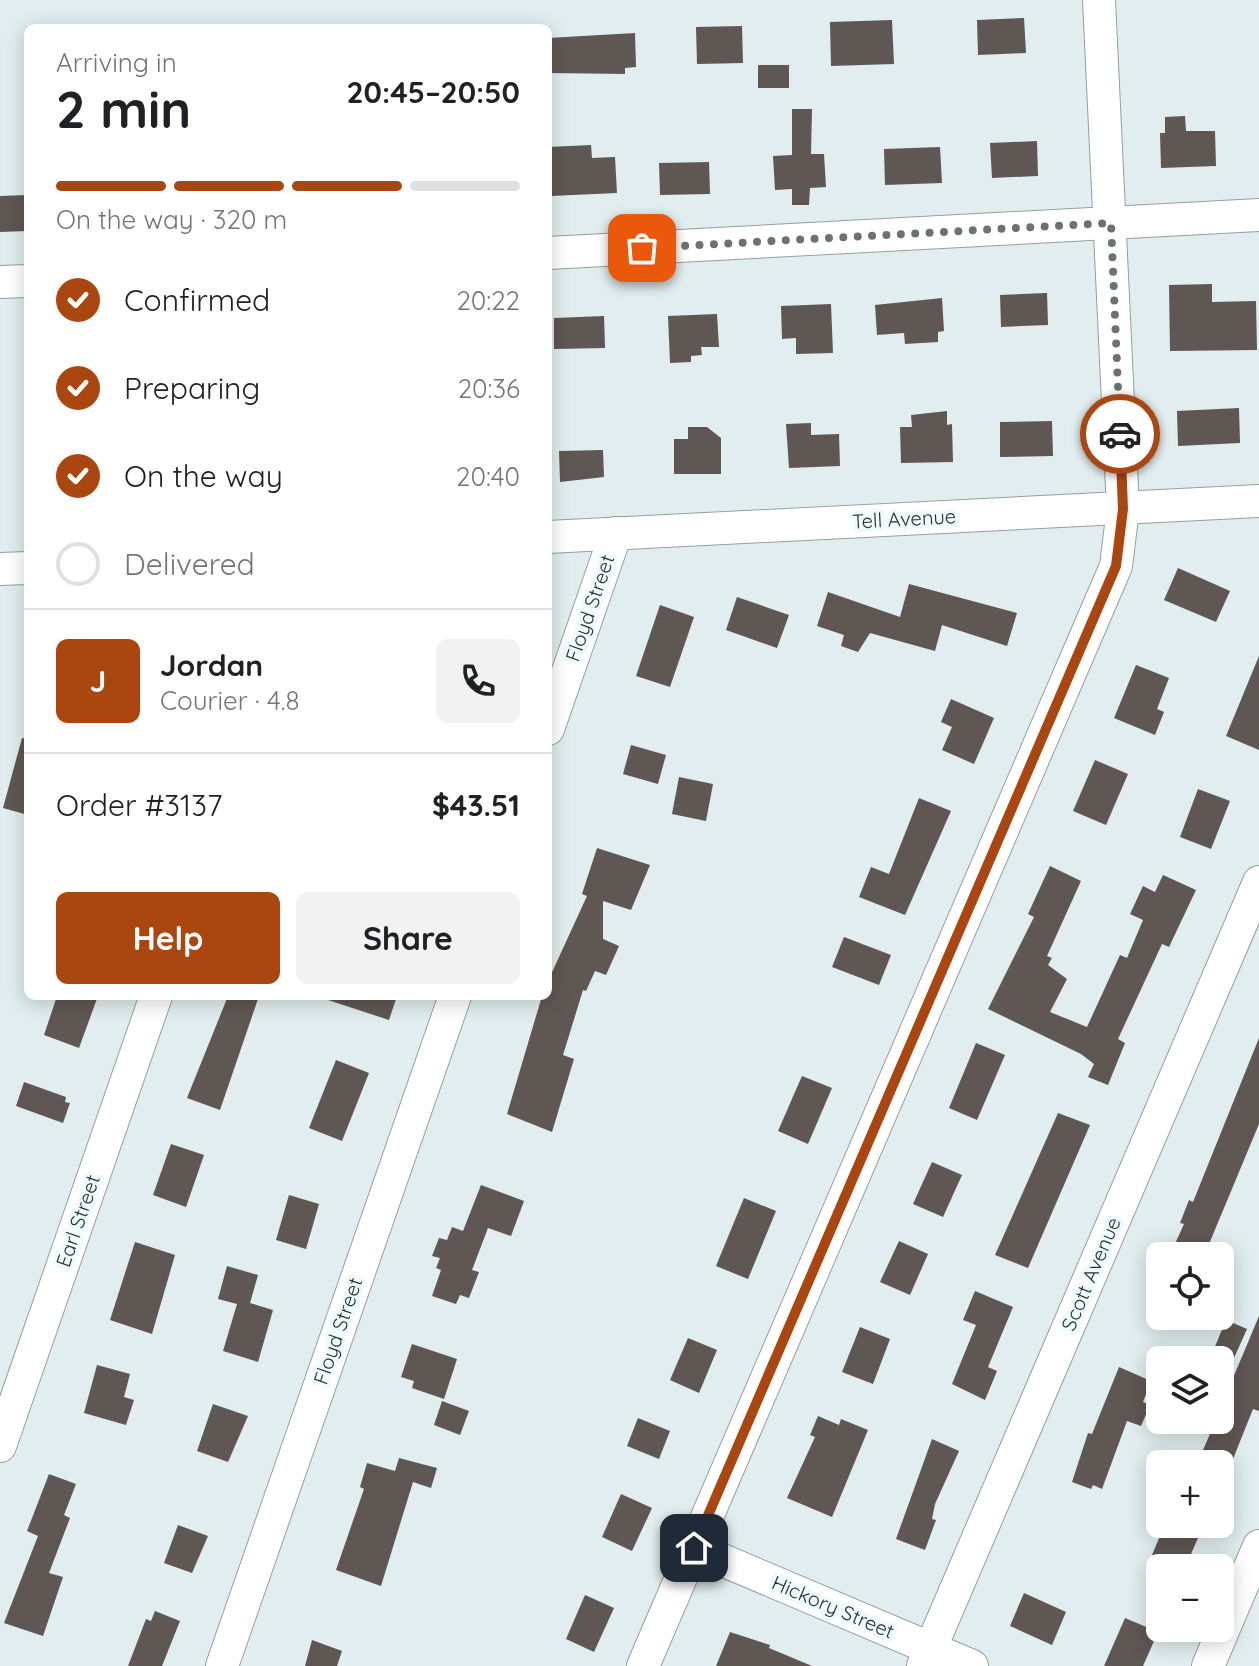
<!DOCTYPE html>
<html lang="en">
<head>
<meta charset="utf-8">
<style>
  :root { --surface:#fff; --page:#f2f2f2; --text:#202124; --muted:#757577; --line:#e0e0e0; --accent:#aa4711 }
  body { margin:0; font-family:Quicksand,sans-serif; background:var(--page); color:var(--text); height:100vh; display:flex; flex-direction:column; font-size:30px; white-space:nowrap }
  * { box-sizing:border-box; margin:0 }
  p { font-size:26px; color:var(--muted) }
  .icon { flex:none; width:44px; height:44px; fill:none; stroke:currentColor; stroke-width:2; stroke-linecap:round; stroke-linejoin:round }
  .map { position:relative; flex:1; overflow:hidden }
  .side { position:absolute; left:24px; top:24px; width:528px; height:976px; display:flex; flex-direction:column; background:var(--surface); border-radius:12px; box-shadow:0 4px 20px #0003 }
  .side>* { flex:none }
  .tools { position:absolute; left:1146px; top:1242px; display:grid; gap:16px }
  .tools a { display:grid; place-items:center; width:88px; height:88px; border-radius:12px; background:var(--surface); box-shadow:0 4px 20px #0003; font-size:40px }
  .pin { position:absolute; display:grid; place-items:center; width:68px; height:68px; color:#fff; margin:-34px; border-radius:16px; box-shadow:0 4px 12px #0006 }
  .courier { position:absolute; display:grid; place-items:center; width:80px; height:80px; margin:-40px; border:6px solid #aa4711; border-radius:50%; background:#fff; color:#222; box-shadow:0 2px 10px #0007 }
  .head em { font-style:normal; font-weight:800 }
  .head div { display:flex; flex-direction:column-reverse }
  .head { display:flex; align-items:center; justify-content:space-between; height:136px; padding:0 32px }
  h1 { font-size:52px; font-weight:800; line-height:60px }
  .bar { display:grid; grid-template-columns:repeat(4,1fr); gap:12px 8px; align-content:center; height:96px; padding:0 32px }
  .bar i { height:10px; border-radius:6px; background:var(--line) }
  .bar .active { background:var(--accent) }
  .bar p { grid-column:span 4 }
  .line { display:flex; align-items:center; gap:20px; padding:0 32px; border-top:2px solid var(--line) }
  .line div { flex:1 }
  .round { display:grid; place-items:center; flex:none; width:84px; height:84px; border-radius:12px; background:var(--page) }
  ol { padding:0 32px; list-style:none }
  li { display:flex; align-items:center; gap:24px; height:88px }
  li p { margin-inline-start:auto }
  li .icon { padding:8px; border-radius:50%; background:var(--accent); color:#fff; stroke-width:4 }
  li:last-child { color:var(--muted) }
  li i { width:44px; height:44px; border:4px solid var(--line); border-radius:50% }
  .action { display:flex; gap:16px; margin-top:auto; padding:16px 32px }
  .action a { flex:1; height:92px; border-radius:12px; background:var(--accent); color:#fff; font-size:32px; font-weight:800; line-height:92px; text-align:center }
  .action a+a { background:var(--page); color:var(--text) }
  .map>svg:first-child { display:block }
</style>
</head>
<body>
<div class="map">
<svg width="1259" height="1666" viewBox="0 0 1259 1666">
  <rect width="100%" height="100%" fill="#e1edee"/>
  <g fill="#5f5753">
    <polygon points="1024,18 1026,53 978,55 977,20"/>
    <polygon points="892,20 894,64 831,66 830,22"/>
    <polygon points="742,26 743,63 697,64 696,27"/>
    <polygon points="635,33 636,67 625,68 625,74 548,73 548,38"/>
    <rect x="758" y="65" width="31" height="23"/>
    <polygon points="792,109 812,109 811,154 824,154 826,187 810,188 809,205 792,205 792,189 775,190 773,156 792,155"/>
    <polygon points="1185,116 1186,131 1215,131 1216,166 1161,168 1160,133 1165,133 1165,117"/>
    <polygon points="1037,141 1038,176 992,178 990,143"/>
    <polygon points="591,145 592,158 615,157 617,193 551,196 548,147"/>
    <polygon points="940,147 942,183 885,185 884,149"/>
    <polygon points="709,162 710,194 660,195 659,163"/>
    <polygon points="28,195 28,231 0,232 0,196"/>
    <polygon points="1212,284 1212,302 1256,301 1257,350 1170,351 1169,285"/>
    <polygon points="1047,293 1048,325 1001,327 1000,295"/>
    <polygon points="942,298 944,331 938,332 938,342 905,344 904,333 877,335 875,305"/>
    <polygon points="831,304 833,353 796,354 796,338 782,339 781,306"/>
    <polygon points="717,314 719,347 701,347 702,355 691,356 691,362 670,363 668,316"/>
    <polygon points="604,316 605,348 554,349 554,318"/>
    <polygon points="1239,408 1240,443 1178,446 1177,411"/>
    <polygon points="947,411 947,425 952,424 953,462 901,463 900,427 912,427 911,415"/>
    <polygon points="1052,421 1053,456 1000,457 1000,422"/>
    <polygon points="811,423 811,435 839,434 840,466 789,468 786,424"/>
    <polygon points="688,427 707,427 721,438 721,474 674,474 674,439 688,439"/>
    <polygon points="603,450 604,477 560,482 559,451"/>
    <polygon points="1178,568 1230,591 1216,622 1164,600"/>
    <polygon points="909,584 1017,613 1007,646 942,625 935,651 870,633 858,652 841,646 844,635 817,626 828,592 900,617"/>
    <polygon points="737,597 789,615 777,648 726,630"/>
    <polygon points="660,605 694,617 670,687 636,676"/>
    <polygon points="1259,656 1259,750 1226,736"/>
    <polygon points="1136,665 1169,678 1157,709 1164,712 1155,735 1114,718"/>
    <polygon points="951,699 994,718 974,764 942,750 952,727 941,722"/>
    <polygon points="22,738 28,739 28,815 3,808"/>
    <polygon points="631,745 666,755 658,784 623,774"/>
    <polygon points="1095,760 1128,774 1106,825 1073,811"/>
    <polygon points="679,777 713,784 706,821 672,814"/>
    <polygon points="1198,789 1230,801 1211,849 1180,837"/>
    <polygon points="919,798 951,811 905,915 859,897 871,867 889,874"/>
    <polygon points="597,848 650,865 631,910 603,901 603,939 619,946 606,975 595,971 586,991 583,990 563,1055 574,1059 552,1132 507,1114 542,996 548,996 548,981 587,896 582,894"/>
    <polygon points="1050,866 1081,881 1047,956 1052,958 1048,965 1067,979 1050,1012 1087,1027 1120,955 1127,958 1143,920 1130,914 1143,886 1155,892 1163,875 1196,890 1169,947 1162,944 1118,1039 1125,1043 1108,1085 1088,1077 1094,1064 1081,1054 988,1009 1034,917 1028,914"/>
    <polygon points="844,937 891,955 879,985 832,967"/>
    <polygon points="57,996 98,996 79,1048 44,1035"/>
    <polygon points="228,996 259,996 220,1110 187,1098"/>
    <polygon points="328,996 397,996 389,1020 328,1000"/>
    <polygon points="1259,1038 1259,1124 1204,1256 1198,1256 1174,1246 1184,1224 1180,1223 1189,1200 1193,1202"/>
    <polygon points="976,1043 1005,1055 977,1120 949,1108"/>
    <polygon points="336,1060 369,1073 342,1141 309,1128"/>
    <polygon points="802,1076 832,1088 808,1144 778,1131"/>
    <polygon points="24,1082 66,1097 65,1102 70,1103 63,1123 16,1106"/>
    <polygon points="1058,1113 1090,1125 1028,1268 995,1255"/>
    <polygon points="171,1144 204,1155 186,1207 153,1195"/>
    <polygon points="932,1162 962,1175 943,1217 913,1204"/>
    <polygon points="481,1185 524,1201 511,1236 488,1228 472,1270 479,1272 469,1298 460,1295 456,1304 432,1296 441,1270 436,1268 440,1258 432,1256 439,1238 447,1240 452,1227 463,1231"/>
    <polygon points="289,1195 319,1204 306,1249 276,1240"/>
    <polygon points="744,1198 776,1211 748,1279 716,1266"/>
    <polygon points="899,1241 928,1254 910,1295 880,1282"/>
    <polygon points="135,1242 175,1255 152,1334 110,1320"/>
    <polygon points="227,1266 258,1275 250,1303 273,1310 258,1362 223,1351 237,1304 218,1299"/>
    <polygon points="975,1291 1013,1307 988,1367 997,1371 985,1400 952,1384 976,1325 963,1320"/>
    <polygon points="1259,1316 1259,1411 1253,1409 1231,1464 1197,1464 1216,1420 1220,1420 1220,1409"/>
    <polygon points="1226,1320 1247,1329 1234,1358 1214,1349"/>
    <polygon points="860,1327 890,1339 873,1384 842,1372"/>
    <polygon points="688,1338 717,1350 699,1393 670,1380"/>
    <polygon points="412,1344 457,1359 444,1399 412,1388 414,1381 401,1377"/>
    <polygon points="97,1365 130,1374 124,1397 134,1400 126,1425 84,1413"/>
    <polygon points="1119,1367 1151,1381 1143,1402 1150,1405 1141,1426 1127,1421 1102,1489 1093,1485 1091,1489 1072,1482 1088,1433 1092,1434"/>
    <polygon points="442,1401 469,1411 460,1435 434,1425"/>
    <polygon points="213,1404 248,1416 228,1462 197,1451"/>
    <polygon points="818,1416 839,1425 841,1419 868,1430 832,1517 787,1498 815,1437 810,1435"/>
    <polygon points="638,1418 670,1431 659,1459 627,1446"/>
    <polygon points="932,1439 959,1451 935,1504 932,1519 936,1520 925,1550 896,1539"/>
    <polygon points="399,1458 437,1468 431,1488 413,1482 381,1586 336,1570 364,1489 360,1487 367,1463 395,1471"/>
    <polygon points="49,1474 76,1484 64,1515 70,1518 49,1573 63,1577 43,1636 4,1623 38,1536 27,1531"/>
    <polygon points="621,1494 652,1508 632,1551 602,1537"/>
    <polygon points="1165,1524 1204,1524 1185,1568 1152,1568 1157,1557 1152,1555"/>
    <polygon points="178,1525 208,1536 192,1573 164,1563"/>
    <polygon points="1024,1593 1066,1612 1052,1645 1010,1626"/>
    <polygon points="585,1595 614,1608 594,1652 566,1639"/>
    <polygon points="155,1611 180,1621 162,1666 128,1666 146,1619 151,1621"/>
    <polygon points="1125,1618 1158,1632 1143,1666 1104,1666"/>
    <polygon points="730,1632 770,1645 769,1648 812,1666 716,1666"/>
    <polygon points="312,1640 342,1651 337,1666 305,1666"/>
  </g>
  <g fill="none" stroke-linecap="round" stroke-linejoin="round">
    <defs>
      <g id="minor">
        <polyline points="548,253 1259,215"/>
        <polyline points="0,282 28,281"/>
        <polyline points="548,537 1259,501"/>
        <polyline points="0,569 28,568"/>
        <polyline points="548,729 616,533"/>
        <polyline points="0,1446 156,996"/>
        <polyline points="694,1548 972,1666"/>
        <polyline points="222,1666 455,996"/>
        <polyline points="643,1666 1116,566 1123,509 1099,0"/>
        <polyline points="923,1666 1259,882"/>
        <polyline points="1208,1666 1259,1546"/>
      </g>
    </defs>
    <use href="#minor" stroke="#959fa0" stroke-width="34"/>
    <use href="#minor" stroke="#fff" stroke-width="32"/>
  </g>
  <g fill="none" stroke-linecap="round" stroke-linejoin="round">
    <polyline stroke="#6b7272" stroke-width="8" stroke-dasharray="0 14.4" points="642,248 1111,223 1120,434"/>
    <polyline stroke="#aa4711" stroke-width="10" points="694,1548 1116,566 1123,509 1120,434"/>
  </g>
  <g text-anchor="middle" stroke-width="8" stroke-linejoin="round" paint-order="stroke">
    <g font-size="20" fill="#2b3030" stroke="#effafb">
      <text transform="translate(904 519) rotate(-3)" y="7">Tell Avenue</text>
      <text transform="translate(590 608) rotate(-71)" y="7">Floyd Street</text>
      <text transform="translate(78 1221) rotate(-71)" y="7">Earl Street</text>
      <text transform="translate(1091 1274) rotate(-67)" y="7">Scott Avenue</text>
      <text transform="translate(338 1331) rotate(-71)" y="7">Floyd Street</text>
      <text transform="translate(833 1607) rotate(23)" y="7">Hickory Street</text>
    </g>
  </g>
</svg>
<div class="tools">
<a><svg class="icon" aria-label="locate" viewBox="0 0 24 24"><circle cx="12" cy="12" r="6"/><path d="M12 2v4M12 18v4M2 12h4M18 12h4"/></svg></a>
<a><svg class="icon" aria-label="layers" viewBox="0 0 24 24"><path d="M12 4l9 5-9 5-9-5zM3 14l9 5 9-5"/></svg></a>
<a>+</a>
<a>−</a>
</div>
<div class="pin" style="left:642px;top:248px;background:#ea580c"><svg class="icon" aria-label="bag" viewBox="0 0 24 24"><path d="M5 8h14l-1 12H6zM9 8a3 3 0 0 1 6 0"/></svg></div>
<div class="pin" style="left:694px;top:1548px;background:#1f2937"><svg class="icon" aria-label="home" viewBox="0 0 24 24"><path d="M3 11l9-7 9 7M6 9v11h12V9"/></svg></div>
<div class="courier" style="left:1120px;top:434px"><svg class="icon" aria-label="car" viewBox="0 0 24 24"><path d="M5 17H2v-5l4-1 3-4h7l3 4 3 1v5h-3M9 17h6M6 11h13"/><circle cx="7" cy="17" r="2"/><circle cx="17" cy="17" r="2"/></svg></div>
<section class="side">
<div class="head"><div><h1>2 min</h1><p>Arriving in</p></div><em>20:45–20:50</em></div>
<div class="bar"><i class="active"></i><i class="active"></i><i class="active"></i><i></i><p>On the way · 320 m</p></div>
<ol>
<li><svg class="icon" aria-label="check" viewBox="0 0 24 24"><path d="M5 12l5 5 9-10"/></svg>Confirmed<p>20:22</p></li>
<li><svg class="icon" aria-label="check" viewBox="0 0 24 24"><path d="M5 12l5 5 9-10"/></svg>Preparing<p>20:36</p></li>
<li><svg class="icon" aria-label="check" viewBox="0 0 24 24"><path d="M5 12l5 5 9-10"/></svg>On the way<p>20:40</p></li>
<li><i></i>Delivered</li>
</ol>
<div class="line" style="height:144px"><b class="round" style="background:var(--accent);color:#fff">J</b><div><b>Jordan</b><p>Courier · 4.8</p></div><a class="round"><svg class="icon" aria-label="phone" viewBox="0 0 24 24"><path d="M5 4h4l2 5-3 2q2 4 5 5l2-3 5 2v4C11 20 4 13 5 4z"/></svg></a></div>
<div class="line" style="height:104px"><div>Order #3137</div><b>$43.51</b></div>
<div class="action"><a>Help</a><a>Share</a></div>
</section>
</div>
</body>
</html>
